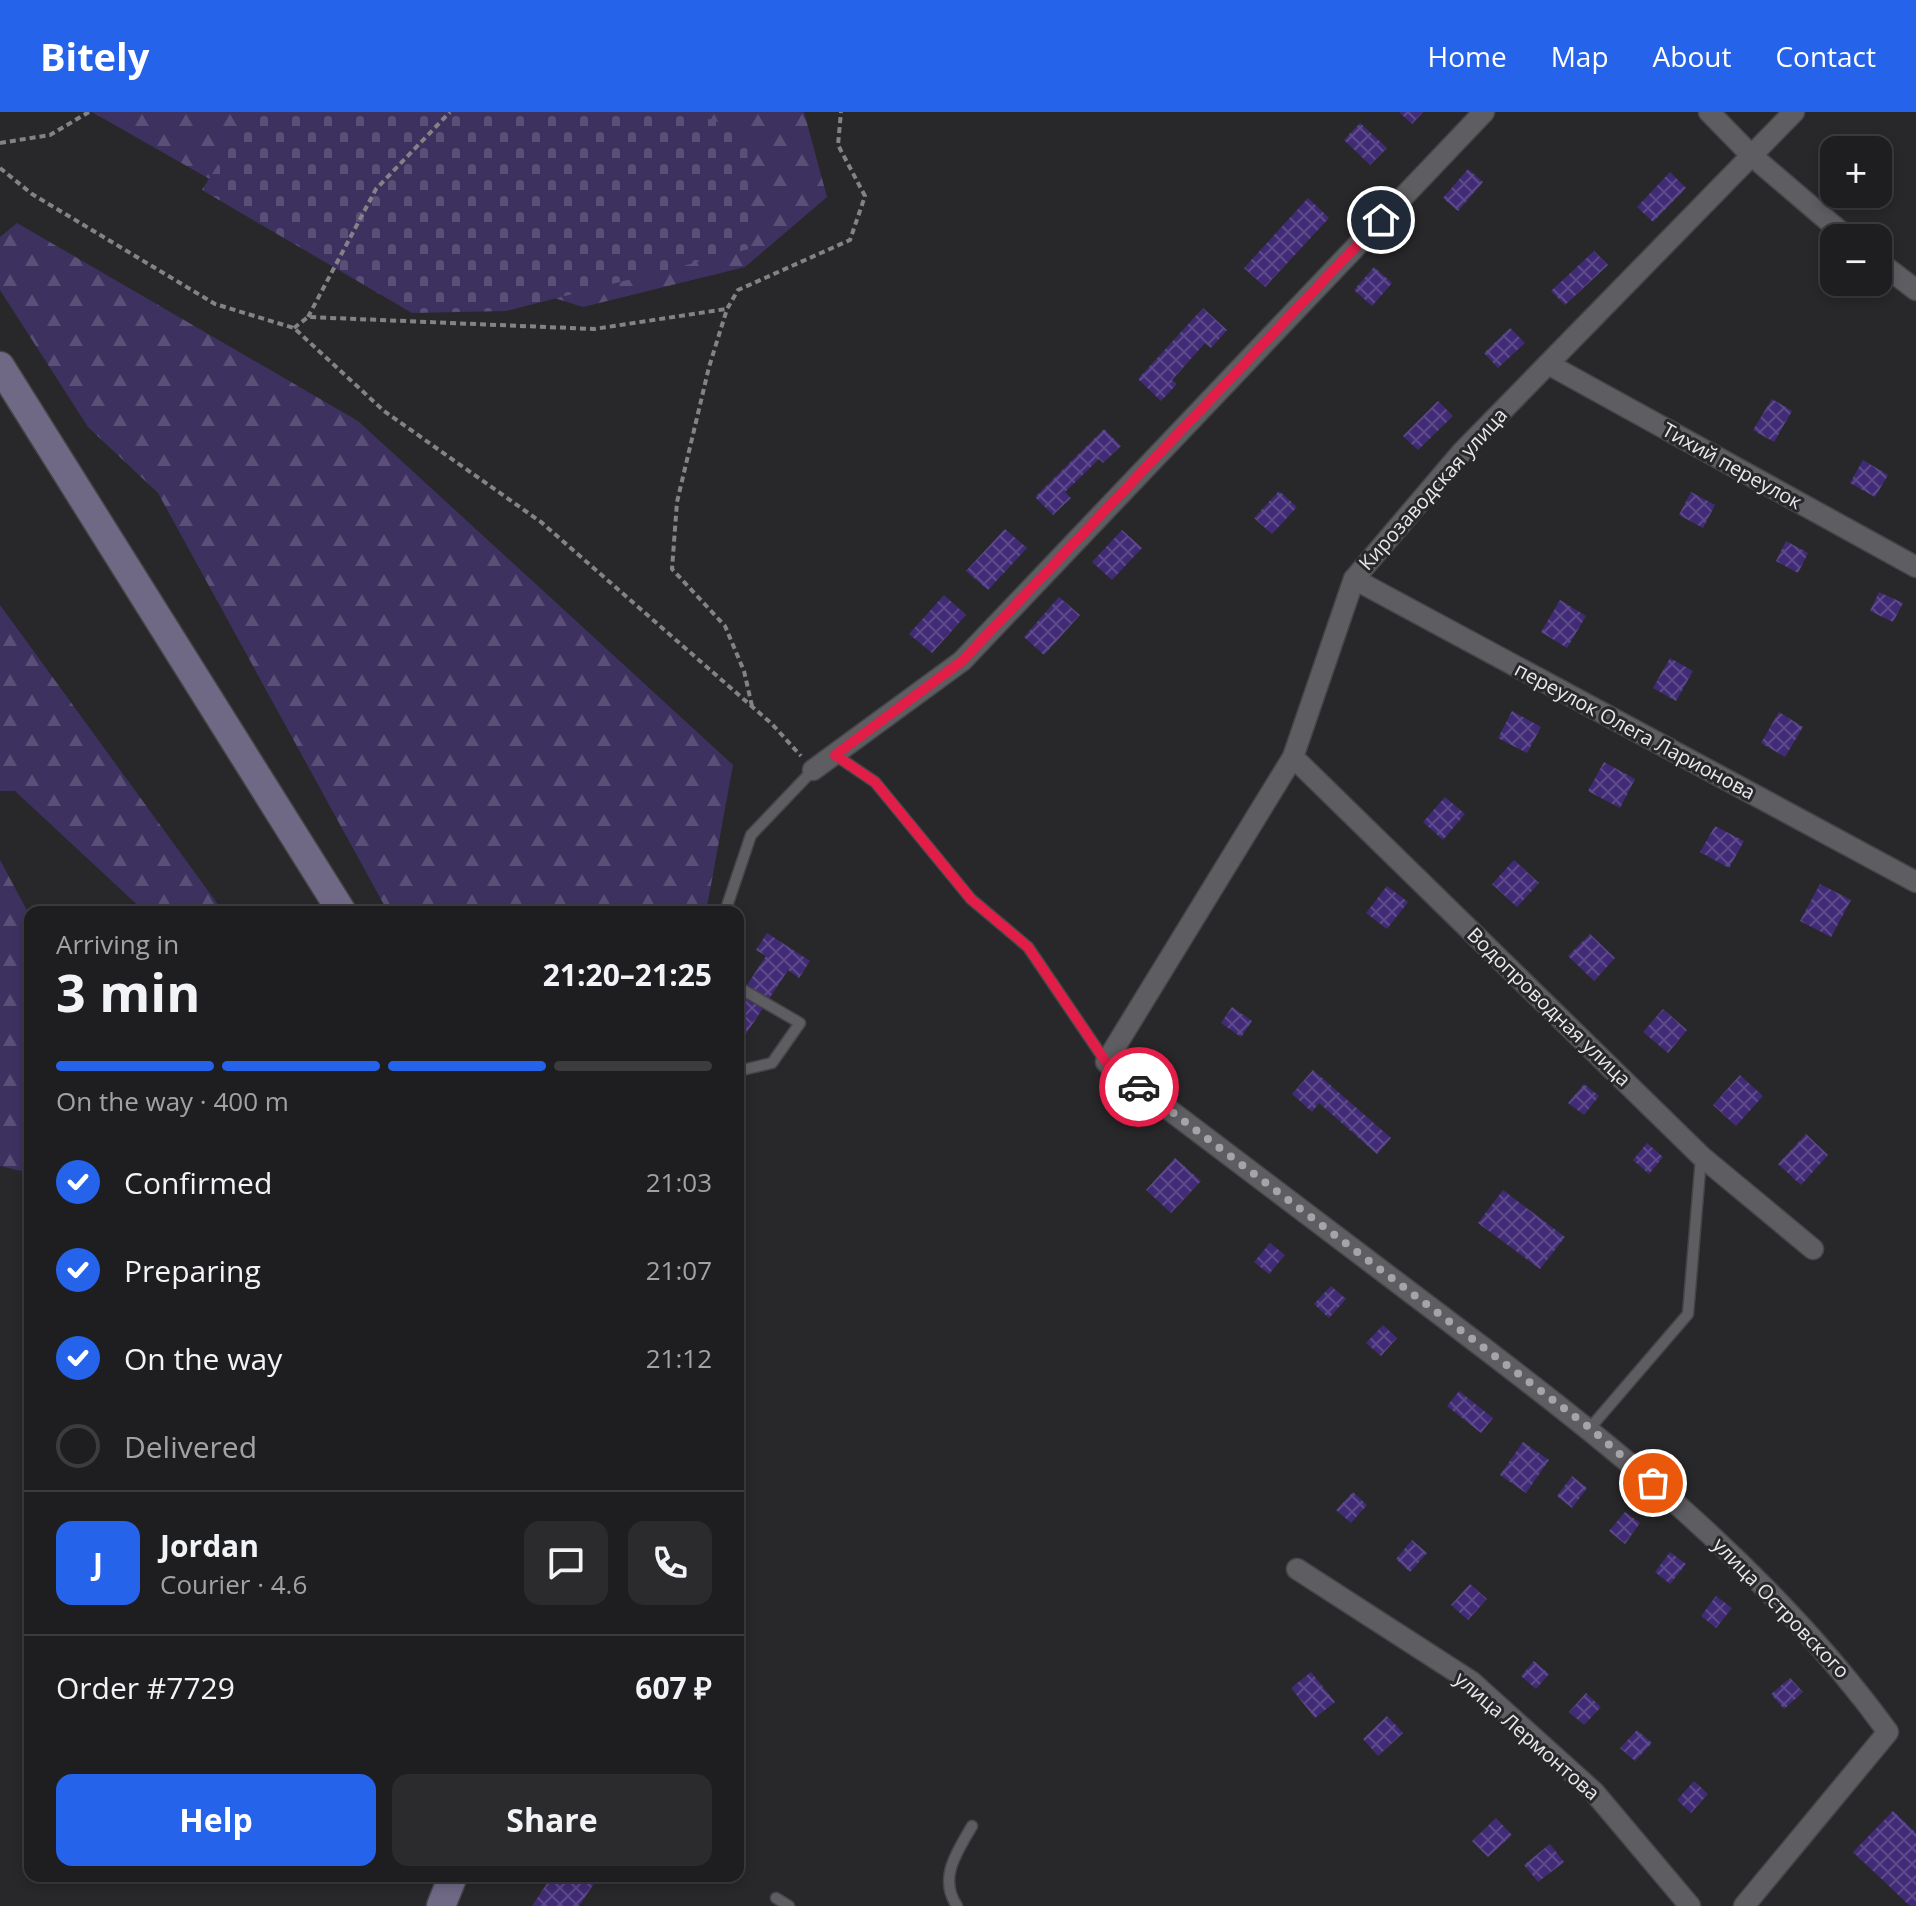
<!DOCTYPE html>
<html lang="en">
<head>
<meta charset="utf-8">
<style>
  :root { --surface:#1e1e20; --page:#2b2b2d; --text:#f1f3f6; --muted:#a1a2a5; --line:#3c3c3e; --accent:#2563eb }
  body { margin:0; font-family:"Open Sans",sans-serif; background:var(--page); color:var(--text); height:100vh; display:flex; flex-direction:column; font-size:30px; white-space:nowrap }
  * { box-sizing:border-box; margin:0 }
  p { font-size:26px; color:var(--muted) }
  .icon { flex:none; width:44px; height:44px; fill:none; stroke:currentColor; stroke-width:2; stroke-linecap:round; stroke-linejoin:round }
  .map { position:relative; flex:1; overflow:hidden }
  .drawer { position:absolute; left:24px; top:794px; width:720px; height:976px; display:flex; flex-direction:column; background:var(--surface); border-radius:16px; box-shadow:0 4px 12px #0003,0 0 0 2px var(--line) }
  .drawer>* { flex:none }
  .controls { position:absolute; left:1820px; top:24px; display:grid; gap:16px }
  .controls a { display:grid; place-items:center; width:72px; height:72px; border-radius:16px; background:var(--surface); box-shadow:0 4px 12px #0003,0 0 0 2px var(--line); font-size:40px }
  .pin { position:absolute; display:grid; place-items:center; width:68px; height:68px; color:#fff; margin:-34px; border:4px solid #fff; border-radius:50%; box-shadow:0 2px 8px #0007 }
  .courier { position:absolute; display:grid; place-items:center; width:80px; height:80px; margin:-40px; border:6px solid #e11d48; border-radius:50%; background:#fff; color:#222; box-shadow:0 2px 10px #0007 }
  .head em { font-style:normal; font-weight:700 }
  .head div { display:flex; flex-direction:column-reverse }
  .head { display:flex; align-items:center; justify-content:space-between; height:136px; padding:0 32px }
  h1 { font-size:52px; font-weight:700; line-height:60px }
  .bar { display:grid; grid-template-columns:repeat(4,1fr); gap:12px 8px; align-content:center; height:96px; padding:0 32px }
  .bar i { height:10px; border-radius:6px; background:var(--line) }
  .bar .active { background:var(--accent) }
  .bar p { grid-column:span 4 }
  .line { display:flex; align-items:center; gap:20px; padding:0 32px; border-top:2px solid var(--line) }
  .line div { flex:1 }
  .round { display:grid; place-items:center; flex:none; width:84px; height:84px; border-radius:16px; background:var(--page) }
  ol { padding:0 32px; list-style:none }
  li { display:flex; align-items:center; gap:24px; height:88px }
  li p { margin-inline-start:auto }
  li .icon { padding:8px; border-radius:50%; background:var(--accent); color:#fff; stroke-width:4 }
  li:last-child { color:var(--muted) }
  li i { width:44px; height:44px; border:4px solid var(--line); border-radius:50% }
  .button { display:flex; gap:16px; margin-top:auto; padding:16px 32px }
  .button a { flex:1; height:92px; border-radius:16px; background:var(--accent); color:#fff; font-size:32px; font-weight:700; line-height:92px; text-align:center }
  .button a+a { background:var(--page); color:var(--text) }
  header { display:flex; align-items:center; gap:48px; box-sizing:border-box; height:112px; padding:0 40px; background:var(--accent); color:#fff }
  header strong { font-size:38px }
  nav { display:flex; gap:44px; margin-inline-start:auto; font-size:28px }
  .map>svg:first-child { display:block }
</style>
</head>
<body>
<header>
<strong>Bitely</strong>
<nav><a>Home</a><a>Map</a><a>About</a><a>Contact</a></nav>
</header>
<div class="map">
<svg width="1916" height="1794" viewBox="0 0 1916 1794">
  <defs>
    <pattern id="forest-firs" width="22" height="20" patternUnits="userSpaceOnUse" patternTransform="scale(2)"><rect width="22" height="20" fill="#3d3160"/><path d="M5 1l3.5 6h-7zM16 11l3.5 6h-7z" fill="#594f77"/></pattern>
    <pattern id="cemetery-stones" width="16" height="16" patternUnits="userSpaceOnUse" patternTransform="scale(2)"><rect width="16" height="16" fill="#3d3160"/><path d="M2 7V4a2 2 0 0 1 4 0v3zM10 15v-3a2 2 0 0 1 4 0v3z" fill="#594f77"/></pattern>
    <pattern id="building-cross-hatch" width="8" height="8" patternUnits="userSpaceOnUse" patternTransform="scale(2)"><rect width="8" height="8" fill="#422b76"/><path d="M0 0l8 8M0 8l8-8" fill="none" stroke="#5d4a8a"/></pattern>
  </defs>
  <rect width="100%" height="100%" fill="#28282b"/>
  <g fill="url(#forest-firs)">
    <polygon points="92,0 804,0 827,85 745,155 583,195 462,157 380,164"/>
    <polygon points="17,111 358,309 733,653 706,800 388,800 158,381 88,315 0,178 0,125"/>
    <polygon points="0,493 222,798 221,800 145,800 15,679 0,679"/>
    <polygon points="0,748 30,804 30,1061 0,1054"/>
  </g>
  <polygon fill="url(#cemetery-stones)" points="251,0 687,0 747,19 749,137 506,199 412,201 202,78"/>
  <g fill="url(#building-cross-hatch)">
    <polygon points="1399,0 1423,0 1412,12"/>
    <polygon points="1360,11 1387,36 1370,53 1344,28"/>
    <polygon points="1468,57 1483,70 1458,99 1443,86"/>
    <polygon points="1670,60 1686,76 1653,110 1637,95"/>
    <polygon points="1308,86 1329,106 1265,175 1244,156"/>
    <polygon points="1594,139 1608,153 1565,193 1551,179"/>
    <polygon points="1374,155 1392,171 1372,194 1354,178"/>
    <polygon points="1203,196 1227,218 1211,236 1205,231 1172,268 1177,272 1161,289 1138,267"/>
    <polygon points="1510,216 1525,231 1498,256 1484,241"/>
    <polygon points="1772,287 1792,299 1774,330 1753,318"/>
    <polygon points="1438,289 1453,304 1418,338 1403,324"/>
    <polygon points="1104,317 1121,334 1103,351 1099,347 1065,380 1071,386 1053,403 1035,385"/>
    <polygon points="1863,348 1888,363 1875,385 1850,371"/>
    <polygon points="1279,379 1297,395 1272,422 1254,406"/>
    <polygon points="1691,380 1715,393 1703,416 1679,403"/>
    <polygon points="1005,417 1027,436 988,478 966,459"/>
    <polygon points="1122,418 1142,436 1112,468 1092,450"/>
    <polygon points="1786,429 1808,441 1798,461 1776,449"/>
    <polygon points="1879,480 1903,491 1893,510 1870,499"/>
    <polygon points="944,483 966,503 932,541 909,522"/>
    <polygon points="1059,485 1080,503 1044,543 1024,525"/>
    <polygon points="1560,488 1586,504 1567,536 1541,520"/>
    <polygon points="1670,546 1693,559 1676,589 1653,576"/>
    <polygon points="1512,599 1541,615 1527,641 1498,626"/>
    <polygon points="1779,600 1803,615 1785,645 1761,631"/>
    <polygon points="1604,650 1635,667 1620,696 1588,679"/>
    <polygon points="1445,685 1465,702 1443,728 1423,710"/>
    <polygon points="1715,714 1744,729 1729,756 1700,740"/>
    <polygon points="1514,748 1539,771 1517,795 1492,772"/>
    <polygon points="1820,772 1851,788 1831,825 1800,809"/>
    <polygon points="1387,774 1408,790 1387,817 1366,801"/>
    <polygon points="767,821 810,849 799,866 788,858 744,925 738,921 738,887 766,844 756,838"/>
    <polygon points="1590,822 1615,846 1594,869 1568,844"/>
    <polygon points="1232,895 1252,909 1241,925 1221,911"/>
    <polygon points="1663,897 1687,918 1668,941 1643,920"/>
    <polygon points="1313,958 1391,1026 1377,1042 1319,991 1312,1000 1292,982"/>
    <polygon points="1740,963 1763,984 1736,1014 1713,993"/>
    <polygon points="1584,972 1599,984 1584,1003 1568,991"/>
    <polygon points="1806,1022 1828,1043 1801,1073 1778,1052"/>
    <polygon points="1647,1031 1663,1045 1649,1062 1633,1048"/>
    <polygon points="1175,1046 1201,1069 1171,1101 1146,1078"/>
    <polygon points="1503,1078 1565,1125 1540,1157 1478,1111"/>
    <polygon points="1270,1131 1285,1143 1269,1162 1254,1150"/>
    <polygon points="1331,1174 1346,1187 1329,1206 1314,1192"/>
    <polygon points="1383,1213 1397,1226 1381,1244 1366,1231"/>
    <polygon points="1459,1279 1493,1306 1481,1321 1447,1294"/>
    <polygon points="1523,1330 1549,1348 1526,1381 1500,1363"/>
    <polygon points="1572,1364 1587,1376 1572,1396 1557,1384"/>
    <polygon points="1353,1380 1367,1393 1351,1411 1336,1398"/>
    <polygon points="1625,1400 1640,1411 1625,1432 1609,1419"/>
    <polygon points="1412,1428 1427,1441 1410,1460 1396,1447"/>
    <polygon points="1670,1440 1686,1452 1670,1472 1655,1460"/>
    <polygon points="1470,1472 1487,1487 1468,1508 1451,1493"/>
    <polygon points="1716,1484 1732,1496 1716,1516 1701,1504"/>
    <polygon points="1534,1549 1549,1562 1536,1577 1521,1564"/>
    <polygon points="1311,1560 1335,1590 1315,1606 1291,1576"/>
    <polygon points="1790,1566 1803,1580 1784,1597 1771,1582"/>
    <polygon points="1586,1581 1601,1595 1584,1613 1569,1600"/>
    <polygon points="1387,1604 1403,1621 1378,1644 1363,1627"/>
    <polygon points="1637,1618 1652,1631 1635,1649 1620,1636"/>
    <polygon points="1694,1669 1708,1682 1691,1701 1677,1688"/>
    <polygon points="1893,1699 1916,1721 1916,1794 1910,1794 1853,1740"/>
    <polygon points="1496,1706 1512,1723 1488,1745 1472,1729"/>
    <polygon points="1550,1732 1564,1750 1538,1770 1524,1753"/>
    <polygon points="552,1764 599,1764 579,1794 532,1794"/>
  </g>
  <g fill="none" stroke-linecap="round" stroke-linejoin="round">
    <defs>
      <g id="service">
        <polyline points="835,643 875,670 971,787 1028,835 1106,950"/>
        <polyline points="725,800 751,723 813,658"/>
        <polyline points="738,875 800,911 772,951 738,959"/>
        <polyline points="1590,1316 1688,1202 1701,1046"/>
        <polyline points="776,1786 789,1794"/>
        <path d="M957,1794C938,1766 957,1740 972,1714"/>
      </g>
      <g id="minor">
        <polyline points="1709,0 1752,44 1848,126"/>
        <polyline points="1878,149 1916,178"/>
        <polyline points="1548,252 1916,455"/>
        <polyline points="1354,467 1916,770"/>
        <polyline points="1293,645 1701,1044 1813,1137"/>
        <polyline points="813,658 962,549 1484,0"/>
        <polyline points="1297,1457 1472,1570 1594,1680 1690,1794"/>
        <path d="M1744,1794L1888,1620C1766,1452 1603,1326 1439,1202C1328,1118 1217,1034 1106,950L1293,645L1354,467L1462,340L1794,0"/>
      </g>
      <g id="secondary">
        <polyline points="0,254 342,800"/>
        <polyline points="441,1794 453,1764"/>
      </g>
    </defs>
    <use href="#service" stroke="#454547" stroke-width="13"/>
    <use href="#minor" stroke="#454547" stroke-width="23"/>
    <use href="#secondary" stroke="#454547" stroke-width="31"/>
    <g stroke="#838386" stroke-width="4" stroke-dasharray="6 4" stroke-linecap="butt">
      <polyline points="0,31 50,23 89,0"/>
      <polyline points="0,56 32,82 215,192 294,216 384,299 541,410 772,612 801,644"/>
      <polyline points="308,205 376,77 450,0"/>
      <polyline points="294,216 308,205 594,217 726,197"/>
      <polyline points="752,594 744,559 725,514 672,457 677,390 709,255 727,197 738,178 850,128 865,84 838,33 841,0"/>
    </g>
    <use href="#service" stroke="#5e5d61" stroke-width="10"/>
    <use href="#minor" stroke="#5e5d61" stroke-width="20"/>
    <use href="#secondary" stroke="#706986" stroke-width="28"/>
  </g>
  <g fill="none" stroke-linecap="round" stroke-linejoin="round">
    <polyline stroke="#a5a5a7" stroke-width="8" stroke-dasharray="0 14.4" points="1139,975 1590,1316 1653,1371"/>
    <polyline stroke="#e11d48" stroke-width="10" points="1139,975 1106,950 1028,835 971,787 875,670 835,643 962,549 1381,108"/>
  </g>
  <g text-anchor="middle" stroke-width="6" stroke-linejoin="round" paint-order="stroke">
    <g font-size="20" fill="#e8e8ea" stroke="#28282b">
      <text transform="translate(1732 354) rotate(29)" y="7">Тихий переулок</text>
      <text transform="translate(1433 377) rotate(-48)" y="7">Кирозаводская улица</text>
      <text transform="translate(1635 619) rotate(28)" y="7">переулок Олега Ларионова</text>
      <text transform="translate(1549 895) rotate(44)" y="7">Водопроводная улица</text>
      <text transform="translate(1781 1496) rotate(46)" y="7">улица Островского</text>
      <text transform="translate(1527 1624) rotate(41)" y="7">улица Лермонтова</text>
    </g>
  </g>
</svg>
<div class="controls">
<a>+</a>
<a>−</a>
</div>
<div class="pin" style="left:1653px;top:1371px;background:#ea580c"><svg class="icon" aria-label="bag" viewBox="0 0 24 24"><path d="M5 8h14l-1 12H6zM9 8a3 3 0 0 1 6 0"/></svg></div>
<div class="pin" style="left:1381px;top:108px;background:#1f2937"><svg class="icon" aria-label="home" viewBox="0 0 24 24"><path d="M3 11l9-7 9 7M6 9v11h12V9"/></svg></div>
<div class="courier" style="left:1139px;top:975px"><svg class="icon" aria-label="car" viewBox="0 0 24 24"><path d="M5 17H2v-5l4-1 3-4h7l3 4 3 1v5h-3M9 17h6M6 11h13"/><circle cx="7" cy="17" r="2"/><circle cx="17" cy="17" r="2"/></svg></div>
<section class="drawer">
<div class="head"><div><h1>3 min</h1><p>Arriving in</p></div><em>21:20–21:25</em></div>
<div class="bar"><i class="active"></i><i class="active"></i><i class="active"></i><i></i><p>On the way · 400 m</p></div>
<ol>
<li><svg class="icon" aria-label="check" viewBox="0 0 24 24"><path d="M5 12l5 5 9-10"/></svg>Confirmed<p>21:03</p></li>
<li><svg class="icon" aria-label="check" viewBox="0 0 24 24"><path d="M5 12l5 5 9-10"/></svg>Preparing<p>21:07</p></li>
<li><svg class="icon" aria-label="check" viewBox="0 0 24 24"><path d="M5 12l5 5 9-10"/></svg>On the way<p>21:12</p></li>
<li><i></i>Delivered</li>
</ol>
<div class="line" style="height:144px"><b class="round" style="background:var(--accent);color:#fff">J</b><div><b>Jordan</b><p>Courier · 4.6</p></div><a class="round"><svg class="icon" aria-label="chat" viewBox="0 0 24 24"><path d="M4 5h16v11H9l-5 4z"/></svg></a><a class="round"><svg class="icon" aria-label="phone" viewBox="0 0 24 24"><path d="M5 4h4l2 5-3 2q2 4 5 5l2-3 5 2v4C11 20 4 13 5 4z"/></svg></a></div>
<div class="line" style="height:104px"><div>Order #7729</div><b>607 ₽</b></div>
<div class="button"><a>Help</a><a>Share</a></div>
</section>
</div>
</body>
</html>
